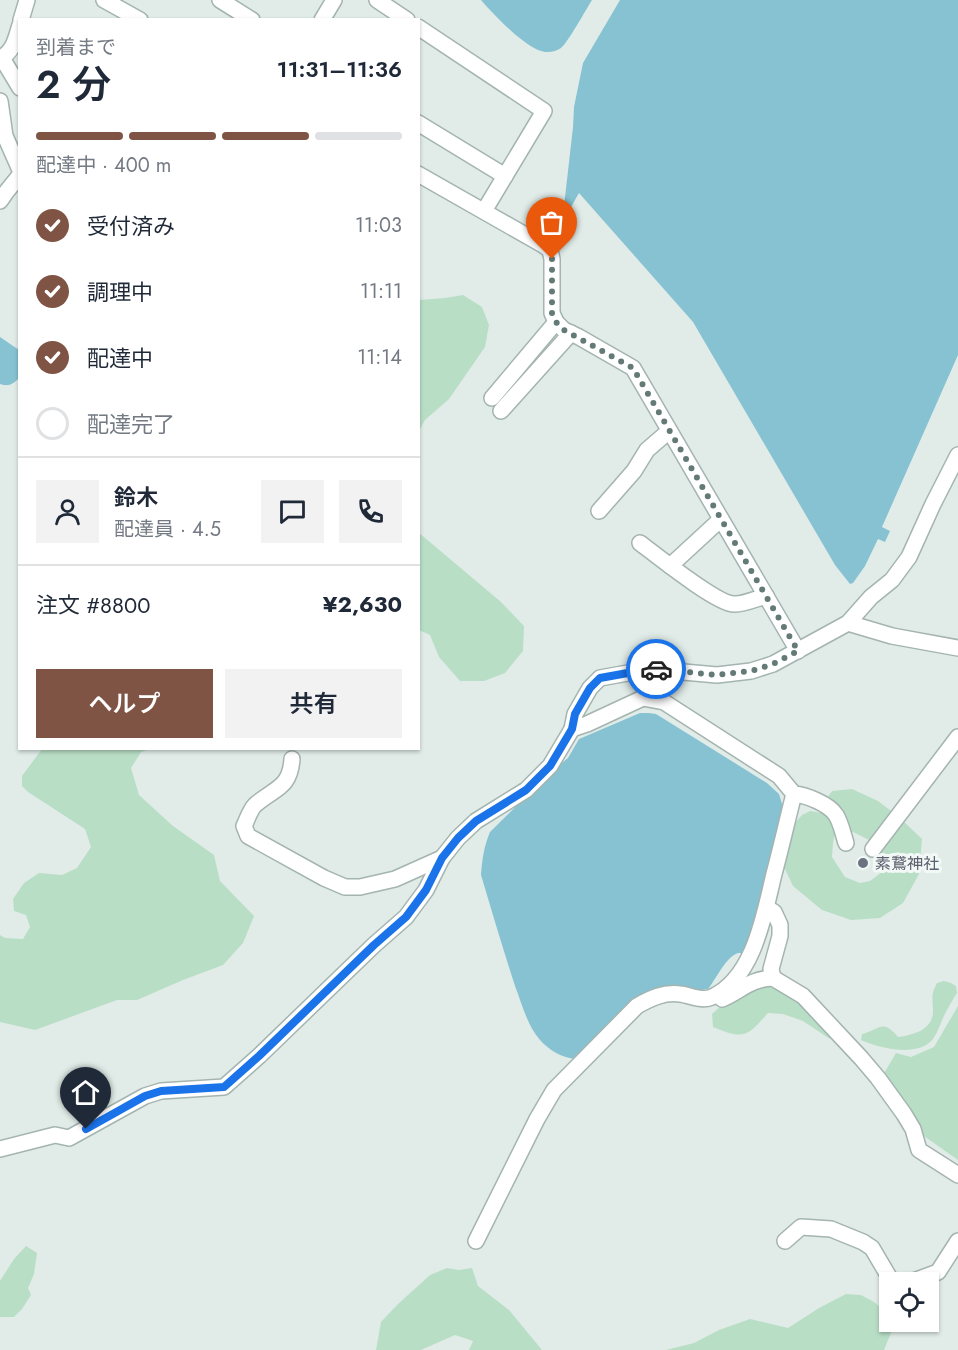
<!DOCTYPE html>
<html lang="ja">
<head>
<meta charset="utf-8">
<style>
  :root { --surface:#fff; --page:#f2f2f3; --text:#1f2937; --muted:#747a83; --line:#e0e1e3; --accent:#805444 }
  body { margin:0; font-family:Jost,"Noto Sans JP",sans-serif; background:var(--page); color:var(--text); height:100vh; display:flex; flex-direction:column; font-size:22px; white-space:nowrap }
  * { box-sizing:border-box; margin:0 }
  p { font-size:20px; color:var(--muted) }
  .icon { flex:none; width:33px; height:33px; fill:none; stroke:currentColor; stroke-width:2; stroke-linecap:round; stroke-linejoin:round }
  .map { position:relative; flex:1; overflow:hidden }
  .drawer { position:absolute; left:18px; top:18px; width:402px; height:732px; display:flex; flex-direction:column; background:var(--surface); border-radius:0px; box-shadow:0 2px 4px #0004 }
  .drawer>* { flex:none }
  .fabs { position:absolute; left:879px; top:1272px; display:grid; gap:12px }
  .fabs a { display:grid; place-items:center; width:60px; height:60px; border-radius:0px; background:var(--surface); box-shadow:0 2px 4px #0004; font-size:30px }
  .pin { position:absolute; display:grid; place-items:center; width:51px; height:51px; color:#fff; margin:-62px -26px; border-radius:50% 50% 50% 0; rotate:-45deg; box-shadow:0 0 6px #0007 }
  .pin .icon { rotate:45deg }
  .courier { position:absolute; display:grid; place-items:center; width:60px; height:60px; margin:-30px; border:4px solid #1a73e8; border-radius:50%; background:#fff; color:#222; box-shadow:0 2px 8px #0007 }
  .overview em { font-style:normal; font-weight:600 }
  .overview div { display:flex; flex-direction:column-reverse }
  .overview { display:flex; align-items:center; justify-content:space-between; height:102px; padding:0 18px }
  h1 { font-size:39px; font-weight:600; line-height:45px }
  .bar { display:grid; grid-template-columns:repeat(4,1fr); gap:9px 6px; align-content:center; height:72px; padding:0 18px }
  .bar i { height:8px; border-radius:4px; background:var(--line) }
  .bar .on { background:var(--accent) }
  .bar p { grid-column:span 4 }
  .line { display:flex; align-items:center; gap:15px; padding:0 18px; border-top:2px solid var(--line) }
  .line div { flex:1 }
  .round { display:grid; place-items:center; flex:none; width:63px; height:63px; border-radius:0px; background:var(--page) }
  ol { padding:0 18px; list-style:none }
  li { display:flex; align-items:center; gap:18px; height:66px }
  li p { margin-inline-start:auto }
  li .icon { padding:6px; border-radius:50%; background:var(--accent); color:#fff; stroke-width:4 }
  li:last-child { color:var(--muted) }
  li i { width:33px; height:33px; border:3px solid var(--line); border-radius:50% }
  .action { display:flex; gap:12px; margin-top:auto; padding:12px 18px }
  .action a { flex:1; height:69px; border-radius:0px; background:var(--accent); color:#fff; font-size:24px; font-weight:600; line-height:69px; text-align:center }
  .action a+a { background:var(--page); color:var(--text) }
  .map>svg:first-child { display:block }
</style>
</head>
<body>
<div class="map">
<svg width="958" height="1350" viewBox="0 0 958 1350">
  <rect width="100%" height="100%" fill="#e1ece8"/>
  <g fill="#b9dec6">
    <polygon points="463,295 482,307 489,325 485,347 449,399 425,420 419,431 419,300 445,298"/>
    <polygon points="418,532 501,602 524,626 523,651 505,673 484,681 460,681 439,657 430,635 419,630"/>
    <polygon points="42,749 150,749 141,752 131,768 139,795 173,826 214,855 220,881 254,916 243,943 223,965 183,980 137,1000 117,1000 35,1030 0,1022 0,935 5,938 23,939 30,927 26,915 14,911 13,899 24,883 39,873 62,875 77,868 91,847 85,829 28,792 22,786 22,776"/>
    <polygon points="852,789 878,801 899,817 922,839 919,874 903,903 880,918 851,920 822,910 793,886 784,867 794,824 802,815 810,811 822,813 831,819 835,833 833,843 832,857 845,877 860,883 870,881 882,872 884,864 878,848 869,840 849,830 830,805 827,798 832,791"/>
    <path d="M944,981L951,983L956,986L957,993C952,1001 947,1009 943,1018C940,1025 937,1033 933,1039C918,1058 879,1048 861,1040L862,1034C880,1030 882,1018 898,1037C913,1035 933,1030 933,1011C933,997 930,997 937,983Z"/>
    <path d="M769,984L797,998L833,1034L830,1039L803,1021L783,1014L768,1013C747,1037 744,1040 713,1027L712,1014L722,1005L754,986Z"/>
    <polygon points="958,1006 958,1160 921,1134 883,1075 896,1053 911,1057 934,1047"/>
    <polygon points="26,1246 37,1253 34,1274 28,1288 31,1295 22,1309 14,1317 0,1317 0,1281 14,1259"/>
    <polygon points="447,1268 459,1270 472,1268 478,1286 509,1310 542,1350 469,1350 473,1341 455,1335 421,1350 376,1350 381,1322 397,1305 430,1275"/>
    <polygon points="846,1294 861,1295 874,1302 888,1314 891,1333 884,1350 666,1350 694,1343 719,1330 750,1319 788,1328 819,1308"/>
  </g>
  <g fill="#87c2d3">
    <path d="M481,0H592C585,11 569,41 561,48C554,53 545,53 538,50C520,42 494,15 481,0Z"/>
    <polygon points="620,0 958,0 958,355 882,527 890,531 885,542 878,539 865,566 853,583 850,584 835,565 693,322 579,193 570,209 564,206 573,127 574,107 583,63"/>
    <path d="M0,337L19,350V378C13,384 9,387 0,384Z"/>
    <path d="M640,713H649L656,714L767,783L779,794L783,807L752,935L744,954C739,953 739,952 734,955C724,961 716,979 708,989L701,990L678,986L666,987L652,990L640,995L629,1004L576,1059C562,1058 549,1050 540,1040C527,1025 522,1004 515,986C503,949 492,912 481,875C482,860 484,846 490,832L553,770L568,758L579,739Z"/>
  </g>
  <g fill="none" stroke-linecap="round" stroke-linejoin="round">
    <defs>
      <g id="street">
        <polyline points="104,0 140,20"/>
        <polyline points="220,0 252,20"/>
        <polyline points="377,0 407,20"/>
        <polyline points="21,20 27,0"/>
        <polyline points="322,20 334,0"/>
        <polyline points="418,27 544,111 484,211"/>
        <polyline points="2,58 20,88"/>
        <path d="M0,59C14,50 15,41 20,25"/>
        <polyline points="0,101 5,136 20,170"/>
        <polyline points="418,123 505,176"/>
        <polyline points="418,174 543,245 550,250 552,259 552,313 556,322 564,330 579,337 633,368 798,651"/>
        <polyline points="0,201 7,191 20,175"/>
        <polyline points="492,398 556,322"/>
        <polyline points="501,411 571,333"/>
        <polyline points="599,511 634,471 647,450 669,431"/>
        <path d="M640,543C656,555 717,604 734,604C742,605 758,598 766,596"/>
        <polyline points="670,566 721,519"/>
        <polyline points="848,623 892,636 958,648"/>
        <path d="M292,759C290,789 274,788 255,805C250,810 247,820 244,826L248,836L324,878L345,887H360L395,879L442,858"/>
        <path d="M794,794C806,795 829,804 836,815C841,823 843,834 846,843"/>
        <polyline points="873,849 958,737"/>
        <polyline points="767,908 774,912 780,925 780,936 771,969 773,978"/>
        <path d="M722,999C741,991 749,979 773,978L803,996L861,1058L878,1078L904,1114L913,1129L919,1150L958,1175"/>
        <polyline points="0,1149 55,1135 69,1138 145,1096 161,1091 224,1087 259,1056 374,945 406,917 426,890 442,858 458,838 476,821 526,790 550,766 572,729 575,714 590,688 600,678 650,669 717,675 751,671 773,664 848,623 871,597 892,580 909,557 933,504 958,455"/>
        <path d="M476,1241L537,1119L554,1090L637,1006C651,998 664,992 680,994C690,995 702,1002 712,997C754,978 764,915 774,874C781,848 787,821 794,794L779,776L664,702L643,698L587,724L572,729"/>
        <polyline points="785,1241 801,1227 831,1229 863,1242 872,1248 892,1282"/>
        <polyline points="911,1282 938,1272 958,1241"/>
      </g>
    </defs>
    <use href="#street" stroke="#a4b4b0" stroke-width="18"/>
    <use href="#street" stroke="#fff" stroke-width="15"/>
  </g>
  <g fill="none" stroke-linecap="round" stroke-linejoin="round">
    <polyline stroke="#647a76" stroke-width="6" stroke-dasharray="0 10.8" points="552,259 552,313 556,322 564,330 633,368 798,651 773,664 751,671 717,675 656,669"/>
    <polyline stroke="#1a73e8" stroke-width="8" points="86,1129 145,1096 161,1091 224,1087 259,1056 374,945 406,917 426,890 442,858 458,838 476,821 526,790 550,766 572,729 575,714 590,688 600,678 650,669 656,669"/>
  </g>
  <circle fill="#6b7280" stroke="#f2f8f6" stroke-width="2" cx="863" cy="863" r="6"/>
  <g text-anchor="middle" stroke-width="6" stroke-linejoin="round" paint-order="stroke">
    <g font-size="16" fill="#5b616d" stroke="#f2f8f6" text-anchor="start">
      <text x="875" y="869">素鵞神社</text>
    </g>
  </g>
</svg>
<div class="fabs">
<a><svg class="icon" aria-label="locate" viewBox="0 0 24 24"><circle cx="12" cy="12" r="6"/><path d="M12 2v4M12 18v4M2 12h4M18 12h4"/></svg></a>
</div>
<div class="pin" style="left:552px;top:259px;background:#ea580c"><svg class="icon" aria-label="bag" viewBox="0 0 24 24"><path d="M5 8h14l-1 12H6zM9 8a3 3 0 0 1 6 0"/></svg></div>
<div class="pin" style="left:86px;top:1129px;background:#1f2937"><svg class="icon" aria-label="home" viewBox="0 0 24 24"><path d="M3 11l9-7 9 7M6 9v11h12V9"/></svg></div>
<div class="courier" style="left:656px;top:669px"><svg class="icon" aria-label="car" viewBox="0 0 24 24"><path d="M5 17H2v-5l4-1 3-4h7l3 4 3 1v5h-3M9 17h6M6 11h13"/><circle cx="7" cy="17" r="2"/><circle cx="17" cy="17" r="2"/></svg></div>
<section class="drawer">
<div class="overview"><div><h1>2 分</h1><p>到着まで</p></div><em>11:31–11:36</em></div>
<div class="bar"><i class="on"></i><i class="on"></i><i class="on"></i><i></i><p>配達中 · 400 m</p></div>
<ol>
<li><svg class="icon" aria-label="check" viewBox="0 0 24 24"><path d="M5 12l5 5 9-10"/></svg>受付済み<p>11:03</p></li>
<li><svg class="icon" aria-label="check" viewBox="0 0 24 24"><path d="M5 12l5 5 9-10"/></svg>調理中<p>11:11</p></li>
<li><svg class="icon" aria-label="check" viewBox="0 0 24 24"><path d="M5 12l5 5 9-10"/></svg>配達中<p>11:14</p></li>
<li><i></i>配達完了</li>
</ol>
<div class="line" style="height:108px"><a class="round"><svg class="icon" aria-label="person" viewBox="0 0 24 24"><circle cx="12" cy="8" r="4"/><path d="M4 21q1-7 8-7t8 7"/></svg></a><div><b>鈴木</b><p>配達員 · 4.5</p></div><a class="round"><svg class="icon" aria-label="chat" viewBox="0 0 24 24"><path d="M4 5h16v11H9l-5 4z"/></svg></a><a class="round"><svg class="icon" aria-label="phone" viewBox="0 0 24 24"><path d="M5 4h4l2 5-3 2q2 4 5 5l2-3 5 2v4C11 20 4 13 5 4z"/></svg></a></div>
<div class="line" style="height:78px"><div>注文 #8800</div><b>¥2,630</b></div>
<div class="action"><a>ヘルプ</a><a>共有</a></div>
</section>
</div>
</body>
</html>
